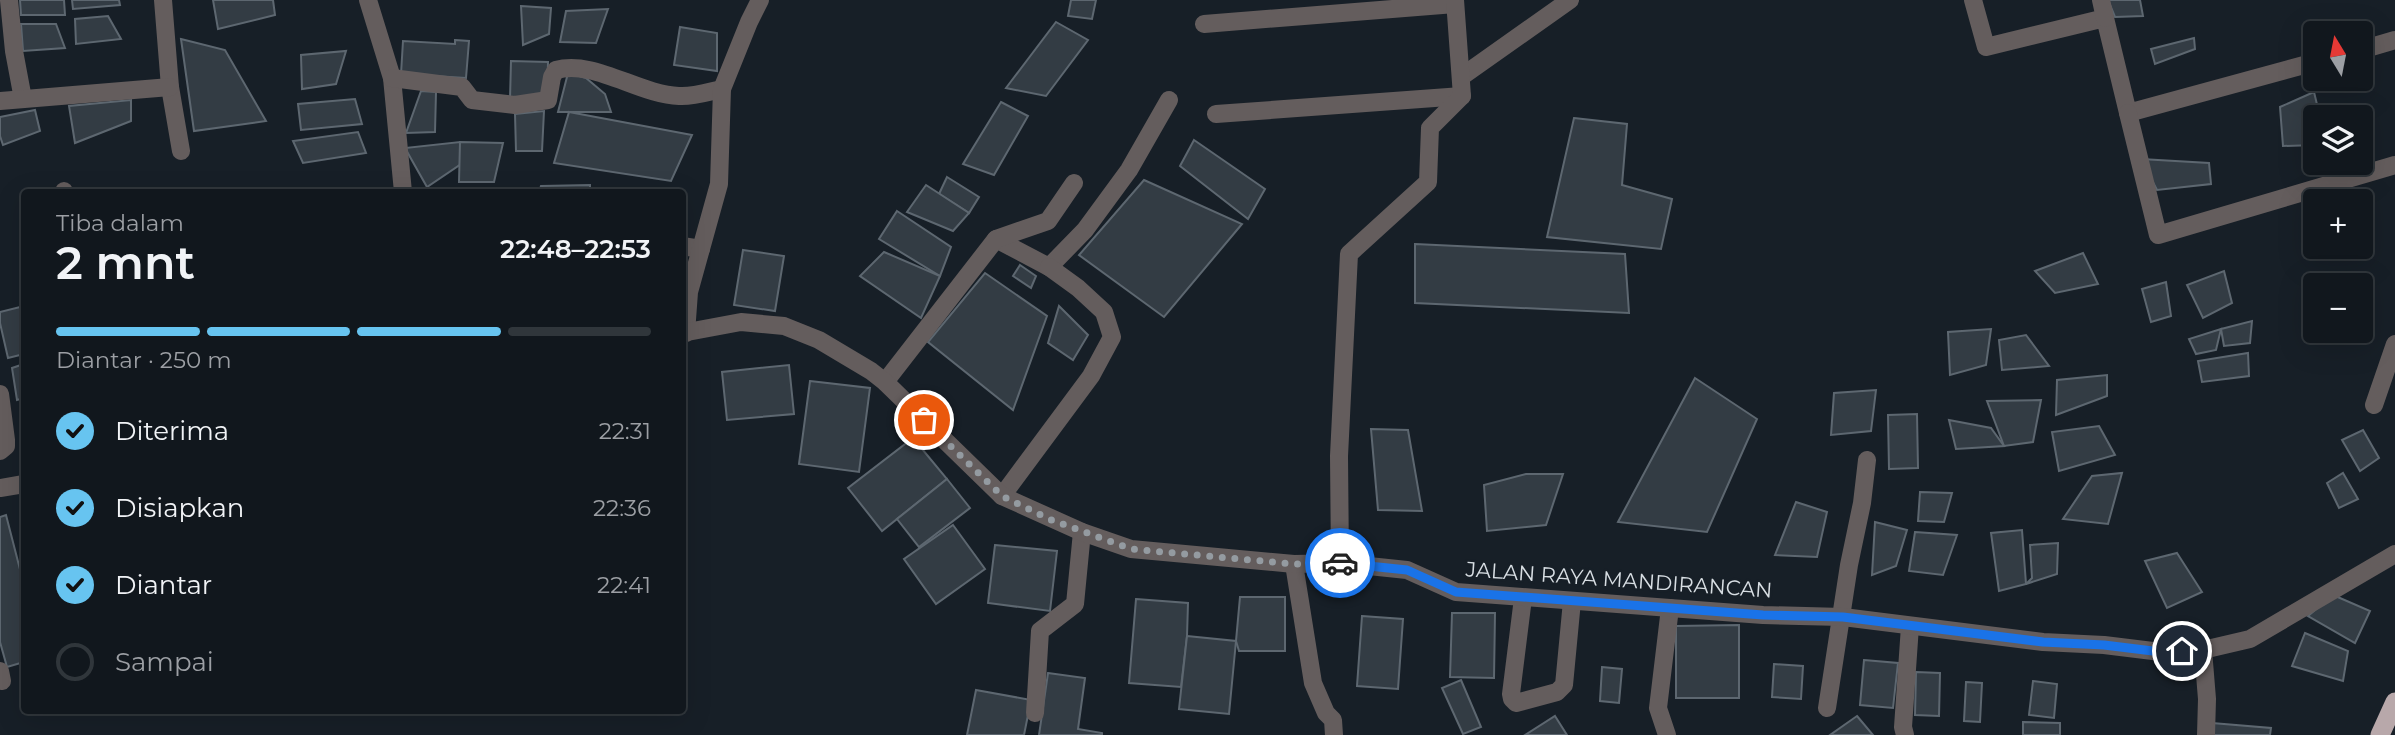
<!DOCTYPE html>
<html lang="id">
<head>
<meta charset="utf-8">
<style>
  :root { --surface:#11171d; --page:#1a2026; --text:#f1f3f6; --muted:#9c9fa4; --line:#30363b; --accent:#67c4f0 }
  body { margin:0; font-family:Montserrat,sans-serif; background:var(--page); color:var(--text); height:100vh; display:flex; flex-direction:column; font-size:26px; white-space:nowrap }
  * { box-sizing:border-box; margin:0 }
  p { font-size:23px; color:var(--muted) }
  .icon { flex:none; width:38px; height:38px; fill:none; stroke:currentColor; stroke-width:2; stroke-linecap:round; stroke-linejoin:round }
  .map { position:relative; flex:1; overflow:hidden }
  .details { position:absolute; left:21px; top:189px; width:665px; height:525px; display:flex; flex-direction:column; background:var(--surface); border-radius:7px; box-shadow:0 7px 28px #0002,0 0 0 2px var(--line) }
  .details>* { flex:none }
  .needle { width:46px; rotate:350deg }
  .buttons { position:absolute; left:2303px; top:21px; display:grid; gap:14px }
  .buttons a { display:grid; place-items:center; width:70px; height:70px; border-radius:7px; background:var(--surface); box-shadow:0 7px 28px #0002,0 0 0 2px var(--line); font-size:35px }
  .pin { position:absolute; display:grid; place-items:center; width:60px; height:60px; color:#fff; margin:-30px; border:4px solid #fff; border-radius:50%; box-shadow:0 2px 7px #0007 }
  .courier { position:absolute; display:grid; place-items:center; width:70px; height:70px; margin:-35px; border:5px solid #1a73e8; border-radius:50%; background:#fff; color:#222; box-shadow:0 2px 9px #0007 }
  .overview em { font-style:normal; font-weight:600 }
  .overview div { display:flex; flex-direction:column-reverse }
  .overview { display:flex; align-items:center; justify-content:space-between; height:119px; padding:0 35px }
  h1 { font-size:46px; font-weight:600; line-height:52px }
  .bar { display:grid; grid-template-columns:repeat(4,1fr); gap:10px 7px; align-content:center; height:84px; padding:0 35px }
  .bar i { height:9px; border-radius:5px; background:var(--line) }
  .bar .active { background:var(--accent) }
  .bar p { grid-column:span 4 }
  ol { padding:0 35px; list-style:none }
  li { display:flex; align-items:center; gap:21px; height:77px }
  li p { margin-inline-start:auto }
  li .icon { padding:7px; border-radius:50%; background:var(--accent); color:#111; stroke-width:4 }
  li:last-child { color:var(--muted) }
  li i { width:38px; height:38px; border:4px solid var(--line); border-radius:50% }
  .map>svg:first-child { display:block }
</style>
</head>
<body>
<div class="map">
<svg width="2395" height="735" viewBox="0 0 2395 735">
  <rect width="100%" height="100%" fill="#171f27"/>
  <g fill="#333c44" stroke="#5d6770" stroke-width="2">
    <polygon points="20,0 64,0 65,15 21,15"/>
    <polygon points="72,0 119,0 120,5 73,9"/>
    <polygon points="213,0 273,0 275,15 218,29"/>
    <polygon points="1071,0 1096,0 1092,19 1068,16"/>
    <polygon points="2108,0 2140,0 2143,16 2115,17"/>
    <polygon points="521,6 551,8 549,34 523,45"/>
    <polygon points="608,9 596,43 560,42 566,11"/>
    <polygon points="108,16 121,39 76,44 75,19"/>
    <polygon points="1056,22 1088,40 1046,96 1006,88"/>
    <polygon points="21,24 56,24 65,48 23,51"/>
    <polygon points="680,27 717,33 717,71 674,65"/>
    <polygon points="2194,38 2195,49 2155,64 2151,49"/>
    <polygon points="181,39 225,50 266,121 194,131"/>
    <polygon points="455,40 469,41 466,78 401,74 403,41 455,44"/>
    <polygon points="346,51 336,84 302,89 301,55"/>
    <polygon points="511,61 548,62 547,100 510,99"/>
    <polygon points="568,73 586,78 605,94 611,112 558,112"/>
    <polygon points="421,91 436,92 435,132 406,133"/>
    <polygon points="2314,92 2320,117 2315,117 2315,145 2283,146 2280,107"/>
    <polygon points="355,99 362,124 301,130 298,104"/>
    <polygon points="131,100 131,121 75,143 69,106"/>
    <polygon points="1001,102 1028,116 994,175 963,164"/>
    <polygon points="35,110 40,131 3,145 0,136 0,117"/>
    <polygon points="544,111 542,151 516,151 515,114"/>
    <polygon points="569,112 692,135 671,181 554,163"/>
    <polygon points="1574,118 1627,124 1622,185 1672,199 1661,249 1547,237"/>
    <polygon points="358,132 366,153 303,163 293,141"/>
    <polygon points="1194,140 1265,189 1248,219 1180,166"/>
    <polygon points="460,142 464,162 427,187 405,148"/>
    <polygon points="460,142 503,143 494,182 459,182"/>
    <polygon points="2141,159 2209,163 2211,184 2157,190"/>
    <polygon points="947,177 979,197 969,213 939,194"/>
    <polygon points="1144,180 1242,224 1164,317 1079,255"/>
    <polygon points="590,185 590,192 539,192 541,186"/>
    <polygon points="926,185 969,213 953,231 907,212"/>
    <polygon points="897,211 951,247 940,276 879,239"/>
    <polygon points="1415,244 1625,254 1629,313 1415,303"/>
    <polygon points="743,250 784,256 775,311 734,305"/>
    <polygon points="884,252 940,276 921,318 860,276"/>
    <polygon points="2083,253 2098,284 2055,293 2035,271"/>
    <polygon points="1020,265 1036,276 1031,288 1013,276"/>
    <polygon points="2224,271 2232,303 2203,318 2187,285"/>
    <polygon points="985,273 1047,316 1013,410 928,342"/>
    <polygon points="2166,282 2171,316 2151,322 2142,289"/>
    <polygon points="24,306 24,354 8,358 0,323 0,312"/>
    <polygon points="1059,306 1088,335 1073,360 1048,343"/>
    <polygon points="2252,321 2250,343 2224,346 2221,329"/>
    <polygon points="1991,329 1986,365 1950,375 1948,332"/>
    <polygon points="2221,329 2216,350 2196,354 2189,339"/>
    <polygon points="2026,335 2049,366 2002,370 1999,340"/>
    <polygon points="2248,353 2249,376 2202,382 2198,361"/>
    <polygon points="24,364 24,398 17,400 12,368"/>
    <polygon points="789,365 794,414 727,420 722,372"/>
    <polygon points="2107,375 2107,396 2056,415 2057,380"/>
    <polygon points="1695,378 1757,419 1707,532 1618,522"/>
    <polygon points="810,381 870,388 859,472 799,464"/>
    <polygon points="1876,390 1871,431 1831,435 1834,393"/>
    <polygon points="2041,400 2033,442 2004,446 1987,401"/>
    <polygon points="1917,414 1918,468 1889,469 1888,415"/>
    <polygon points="1949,420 1991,428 2004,446 1956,449"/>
    <polygon points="2099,426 2115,455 2059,471 2052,432"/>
    <polygon points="1371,429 1408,430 1422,511 1378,510"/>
    <polygon points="2363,430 2379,458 2360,471 2342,440"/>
    <polygon points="913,438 947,479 882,531 848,488"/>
    <polygon points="2122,473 2108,524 2063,519 2092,476"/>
    <polygon points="2343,473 2358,499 2339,508 2327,483"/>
    <polygon points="1526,474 1563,474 1546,525 1487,531 1484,485"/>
    <polygon points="947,479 970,508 919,547 897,519"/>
    <polygon points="1920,492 1952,493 1944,522 1918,521"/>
    <polygon points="1796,502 1827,512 1817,557 1775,555"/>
    <polygon points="6,515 24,585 24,662 7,667 0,642 0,517"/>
    <polygon points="1875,522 1907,530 1896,566 1872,575"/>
    <polygon points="953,525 985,569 936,604 904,559"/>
    <polygon points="2022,530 2026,584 1999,591 1991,533"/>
    <polygon points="1915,532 1957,535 1943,575 1909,571"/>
    <polygon points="2058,543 2057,574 2026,584 2032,578 2030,545"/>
    <polygon points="995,545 1057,551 1050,611 988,603"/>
    <polygon points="2177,553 2202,592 2167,608 2145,561"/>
    <polygon points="2333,595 2370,611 2355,643 2308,616"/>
    <polygon points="1240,597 1285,597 1285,651 1239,651 1236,641"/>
    <polygon points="1136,599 1188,603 1187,636 1181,687 1129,683"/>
    <polygon points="1452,613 1495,613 1494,678 1450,677"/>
    <polygon points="1362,616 1403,619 1398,689 1357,686"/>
    <polygon points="1739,625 1739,698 1676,698 1676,626"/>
    <polygon points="2305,633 2348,651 2343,681 2292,666"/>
    <polygon points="1187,636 1236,641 1229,714 1179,709"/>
    <polygon points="1864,660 1898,663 1893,708 1860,705"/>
    <polygon points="1774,664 1803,666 1801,699 1772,697"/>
    <polygon points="1602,667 1622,669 1619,703 1600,701"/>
    <polygon points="1916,672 1940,673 1939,716 1915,715"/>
    <polygon points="1048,673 1085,678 1078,729 1102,733 1102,735 1039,735"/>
    <polygon points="1461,680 1481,727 1463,734 1442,688"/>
    <polygon points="2033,681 2057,684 2054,718 2029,715"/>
    <polygon points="1966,682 1982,683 1980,722 1964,721"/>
    <polygon points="976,690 1031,700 1024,735 967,735"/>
    <polygon points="1555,716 1567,735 1525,735"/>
    <polygon points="1857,716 1873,735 1830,735"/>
    <polygon points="2023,722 2060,723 2060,735 2023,735"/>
    <polygon points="2212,723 2271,728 2270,735 2210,735"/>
  </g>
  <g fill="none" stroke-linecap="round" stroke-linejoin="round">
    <g stroke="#645d5d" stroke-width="18">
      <polyline points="9,0 14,51 23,99"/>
      <polyline points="163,0 170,87 181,151"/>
      <polyline points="368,0 392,78 403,192"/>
      <polyline points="1973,0 1986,47 2105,18 2128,113 2315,62"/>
      <polyline points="2101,0 2105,18"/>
      <polyline points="1204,24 1455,4"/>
      <polyline points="2361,50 2395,40"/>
      <polyline points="1461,77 1570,0"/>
      <path d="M392,78L462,87L472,100L515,105L548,100L552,77L556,70C593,59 640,95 679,96C693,97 708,92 722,89"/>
      <polyline points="0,101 170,87"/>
      <polyline points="2128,113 2158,235 2395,165"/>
      <polyline points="1216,114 1462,96"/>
      <polyline points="64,191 64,192"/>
      <polyline points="996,239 1049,267 1085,230 1129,170 1169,100"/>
      <polyline points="682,246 701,249"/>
      <polyline points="686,333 689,292 719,184 722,89 749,22 760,0"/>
      <polyline points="885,382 996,239 1048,221 1074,183"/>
      <polyline points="0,394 6,440 6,446 0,451"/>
      <polyline points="2374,405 2395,344"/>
      <polyline points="1002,496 1091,376 1112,337 1104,312 1078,288 1049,267"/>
      <polyline points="1340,563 1339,456 1349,254 1428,182 1430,128 1462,96 1455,0"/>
      <polyline points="1294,564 1313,683 1326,713 1333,720 1334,735"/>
      <polyline points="1523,598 1511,694 1512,699 1516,703 1557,692 1564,685 1572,601"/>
      <polyline points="2203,650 2207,699 2206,735"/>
      <polyline points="0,671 2,681"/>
      <polyline points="1827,708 1849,565 1862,503 1867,460"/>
      <polyline points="1035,713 1040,631 1075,604 1082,532"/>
      <polyline points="1667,735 1658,708 1670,608"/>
      <polyline points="1905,735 1903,727 1910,626"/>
    </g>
    <g stroke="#645d5d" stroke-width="18">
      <polyline points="682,333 741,322 784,326 819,340 871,371 885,382 1002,496 1082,532 1131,549 1294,564 1340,563 1407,570 1456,592 1763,615 1843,617 2043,642 2104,645 2161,652 2203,650 2250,639 2395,554"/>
      <polyline points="0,488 24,484"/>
    </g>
    <polyline stroke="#b8a8aa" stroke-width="19" points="2380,735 2395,702"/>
  </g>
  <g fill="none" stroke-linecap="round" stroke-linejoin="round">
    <polyline stroke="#949ba1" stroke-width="7" stroke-dasharray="0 12.6" points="924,420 1002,496 1049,519 1131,549 1294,564 1340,563"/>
    <polyline stroke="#1a73e8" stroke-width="9" points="1340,563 1407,570 1456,592 1763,615 1843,617 2043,642 2104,645 2161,652 2182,651"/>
  </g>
  <g text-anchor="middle" stroke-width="5" stroke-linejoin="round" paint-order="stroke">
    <g font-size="21" fill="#d8dee3" stroke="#171f27">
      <text transform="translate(1619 580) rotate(4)" y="7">JALAN RAYA MANDIRANCAN</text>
    </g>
  </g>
</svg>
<div class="buttons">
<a><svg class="needle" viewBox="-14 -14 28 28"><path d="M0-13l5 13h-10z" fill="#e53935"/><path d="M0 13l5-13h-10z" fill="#9c9fa4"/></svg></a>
<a><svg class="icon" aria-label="layers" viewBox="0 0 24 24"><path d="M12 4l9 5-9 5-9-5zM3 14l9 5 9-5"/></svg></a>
<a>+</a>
<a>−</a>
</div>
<div class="pin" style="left:924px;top:420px;background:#ea580c"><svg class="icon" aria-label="bag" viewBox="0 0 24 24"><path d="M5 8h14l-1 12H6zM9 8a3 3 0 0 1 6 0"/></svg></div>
<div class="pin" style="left:2182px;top:651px;background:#1f2937"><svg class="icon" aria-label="home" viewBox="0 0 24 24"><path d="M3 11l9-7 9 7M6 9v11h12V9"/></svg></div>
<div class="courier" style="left:1340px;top:563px"><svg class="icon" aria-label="car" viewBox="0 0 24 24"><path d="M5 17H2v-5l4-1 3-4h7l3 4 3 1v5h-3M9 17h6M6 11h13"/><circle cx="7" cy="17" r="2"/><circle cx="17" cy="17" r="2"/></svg></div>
<section class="details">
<div class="overview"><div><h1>2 mnt</h1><p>Tiba dalam</p></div><em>22:48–22:53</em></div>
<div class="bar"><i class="active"></i><i class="active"></i><i class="active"></i><i></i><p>Diantar · 250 m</p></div>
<ol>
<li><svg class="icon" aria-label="check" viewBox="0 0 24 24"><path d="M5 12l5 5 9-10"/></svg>Diterima<p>22:31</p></li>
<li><svg class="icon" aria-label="check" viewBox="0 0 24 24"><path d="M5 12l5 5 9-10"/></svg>Disiapkan<p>22:36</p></li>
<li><svg class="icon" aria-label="check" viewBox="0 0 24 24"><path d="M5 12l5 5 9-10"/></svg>Diantar<p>22:41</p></li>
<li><i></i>Sampai</li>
</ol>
</section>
</div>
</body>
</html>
